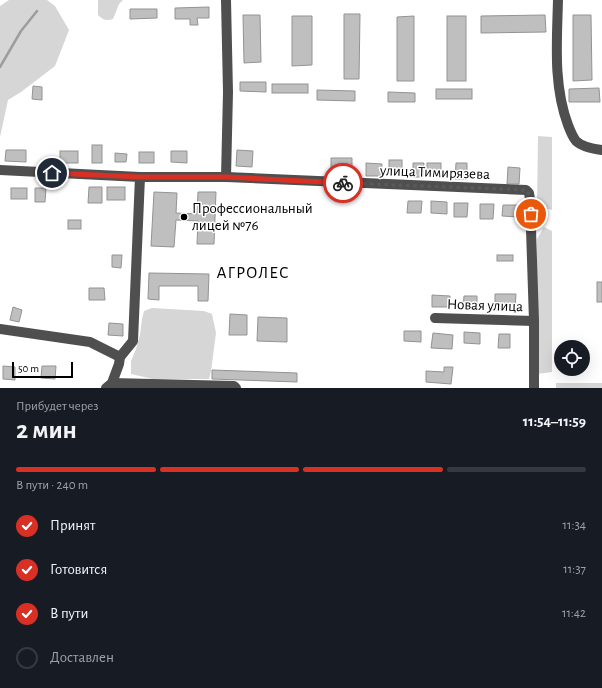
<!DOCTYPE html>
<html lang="ru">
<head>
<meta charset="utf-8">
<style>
  :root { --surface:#171b24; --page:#242831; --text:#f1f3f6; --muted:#9ea1a6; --line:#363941; --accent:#d93025 }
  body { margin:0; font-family:"Alegreya Sans",sans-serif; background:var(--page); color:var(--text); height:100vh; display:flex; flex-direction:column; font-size:15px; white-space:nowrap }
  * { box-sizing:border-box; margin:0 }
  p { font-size:13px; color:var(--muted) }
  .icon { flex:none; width:22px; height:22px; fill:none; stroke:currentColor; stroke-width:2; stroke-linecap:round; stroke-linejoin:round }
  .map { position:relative; height:388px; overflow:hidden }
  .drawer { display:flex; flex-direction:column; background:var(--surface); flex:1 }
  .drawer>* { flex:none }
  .fabs { position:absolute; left:554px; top:340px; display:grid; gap:8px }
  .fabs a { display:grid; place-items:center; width:36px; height:36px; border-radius:50%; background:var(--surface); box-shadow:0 4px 16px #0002; font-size:20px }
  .scale { position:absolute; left:12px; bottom:10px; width:61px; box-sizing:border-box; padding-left:4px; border:2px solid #000; border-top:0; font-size:11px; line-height:14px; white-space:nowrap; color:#000; -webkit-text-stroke:3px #fff; paint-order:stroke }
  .pin { position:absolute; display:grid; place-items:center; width:34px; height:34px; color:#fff; margin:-17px; border:2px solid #fff; border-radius:50%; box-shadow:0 1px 4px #0007 }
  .courier { position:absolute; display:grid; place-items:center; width:40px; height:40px; margin:-20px; border:3px solid #d93025; border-radius:50%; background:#fff; color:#222; box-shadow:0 1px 5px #0007 }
  .head em { font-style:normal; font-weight:700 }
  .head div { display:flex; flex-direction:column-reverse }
  .head { display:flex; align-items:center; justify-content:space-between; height:68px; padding:0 16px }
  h1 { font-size:26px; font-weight:700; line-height:30px }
  .bar { display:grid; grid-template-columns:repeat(4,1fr); gap:6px 4px; align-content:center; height:48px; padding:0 16px }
  .bar i { height:5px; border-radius:3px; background:var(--line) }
  .bar .active { background:var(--accent) }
  .bar p { grid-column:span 4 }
  ol { padding:0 16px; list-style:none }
  li { display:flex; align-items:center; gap:12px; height:44px }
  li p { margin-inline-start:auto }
  li .icon { padding:4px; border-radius:50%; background:var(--accent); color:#fff; stroke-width:4 }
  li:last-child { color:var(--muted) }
  li i { width:22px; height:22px; border:2px solid var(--line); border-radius:50% }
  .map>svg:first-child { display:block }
</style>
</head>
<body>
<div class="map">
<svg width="602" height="388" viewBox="0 0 602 388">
  <rect width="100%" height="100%" fill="#fff"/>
  <g fill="#d6d6d6">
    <polygon points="9,0 47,0 55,6 69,30 55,66 21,92 8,100 0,137 0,6"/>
    <path d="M98,0H123L119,4L113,19C106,21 103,20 98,15Z"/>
    <polygon points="538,136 552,137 552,210 537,206"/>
    <polygon points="544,227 552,231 552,372 537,374 537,239"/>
    <polygon points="152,308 204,311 212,314 216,333 211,371 209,379 153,379 131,374 131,361 136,349 140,335 142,319 144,311"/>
    <rect x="556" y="383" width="46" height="5"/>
  </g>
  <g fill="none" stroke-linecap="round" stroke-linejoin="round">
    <polyline stroke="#9d9d9d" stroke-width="2.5" points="0,67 21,31 37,11"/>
  </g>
  <g fill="#bfbfbf" stroke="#939393">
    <polygon points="209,7 209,18 197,18 198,25 190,25 190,19 175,19 175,8"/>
    <polygon points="130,9 157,9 157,18 130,19"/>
    <polygon points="344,14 360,14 359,79 344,79"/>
    <polygon points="243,15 260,15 261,62 244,63"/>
    <polygon points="545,15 546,32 481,33 481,16"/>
    <polygon points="573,15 591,15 592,80 573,81"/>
    <polygon points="292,16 312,16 312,65 292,66"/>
    <polygon points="414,16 414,81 397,81 397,17"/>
    <rect x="447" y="16" width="19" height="65"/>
    <polygon points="240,82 266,82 266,92 240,91"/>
    <rect x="272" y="84" width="36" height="9"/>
    <polygon points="33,86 42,87 42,100 32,99"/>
    <polygon points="599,88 600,102 569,102 569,89"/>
    <rect x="436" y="89" width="36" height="10"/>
    <polygon points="317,90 355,91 355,101 317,100"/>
    <polygon points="388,92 415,93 415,102 388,102"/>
    <rect x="92" y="145" width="10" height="18"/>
    <polygon points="6,150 26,150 26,162 5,161"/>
    <polygon points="237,150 253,151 252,167 236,166"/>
    <rect x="60" y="151" width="18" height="12"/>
    <polygon points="171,151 187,151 187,163 171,162"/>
    <rect x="139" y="152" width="15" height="11"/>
    <polygon points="115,153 127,154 126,162 115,162"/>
    <polygon points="331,158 352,158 352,170 331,169"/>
    <rect x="389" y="160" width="13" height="15"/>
    <polygon points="366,163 382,164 381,176 366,176"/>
    <polygon points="413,163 424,163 423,177 413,177"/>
    <rect x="427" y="163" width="14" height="12"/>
    <polygon points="456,163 467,163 467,179 455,179"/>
    <polygon points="508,167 520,168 519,184 507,184"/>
    <polygon points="89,187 102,187 102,203 88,203"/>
    <rect x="107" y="187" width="18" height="13"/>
    <rect x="11" y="188" width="16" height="11"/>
    <polygon points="35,188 46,188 45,202 35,202"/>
    <polygon points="154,192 177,193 176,213 197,214 198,192 216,192 214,244 197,244 198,221 176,220 174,247 151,246"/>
    <polygon points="408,201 422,201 421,213 407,213"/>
    <polygon points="431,201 447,202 447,214 431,213"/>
    <polygon points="454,203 468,203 467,217 454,217"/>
    <polygon points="480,204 494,204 493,219 480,219"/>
    <polygon points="503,205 518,205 518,217 502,216"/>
    <rect x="68" y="220" width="13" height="9"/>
    <polygon points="112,255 122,255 121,268 112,267"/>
    <rect x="497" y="255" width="16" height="6"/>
    <polygon points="149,273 209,274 208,301 198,301 198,286 159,286 159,300 148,299"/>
    <rect x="597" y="282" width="5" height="20"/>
    <polygon points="89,288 104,288 105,300 89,300"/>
    <polygon points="495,294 516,294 515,308 509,308 509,310 495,310"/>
    <polygon points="432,295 450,296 450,307 432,307"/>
    <polygon points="464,296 477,296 477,309 463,308"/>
    <polygon points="13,307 22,310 19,322 10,320"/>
    <polygon points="230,314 247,315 247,335 229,335"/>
    <polygon points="258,317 287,318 287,342 257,341"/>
    <polygon points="109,323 123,324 123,336 108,335"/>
    <polygon points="404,331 421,331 421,342 404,341"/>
    <polygon points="464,332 480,333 480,344 464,343"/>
    <polygon points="433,333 453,335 452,349 431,348"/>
    <polygon points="499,334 510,334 510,348 498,348"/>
    <polygon points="3,366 15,367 15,380 3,379"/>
    <polygon points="42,366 56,366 55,379 41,378"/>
    <polygon points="444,367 453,367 451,384 426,382 426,371 444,372"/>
    <polygon points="212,370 297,373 297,382 212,379"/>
  </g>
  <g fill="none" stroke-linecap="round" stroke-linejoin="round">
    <g stroke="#4f4f4f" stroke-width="10">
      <path d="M558,0C557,41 553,85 568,125C570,130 572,136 576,141C582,147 594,149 602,150"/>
      <polyline points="0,170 140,177 226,177 526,190 529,193 530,199 534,321 534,388"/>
      <polyline points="226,177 228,92 226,0"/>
      <polyline points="435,318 534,321"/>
      <polyline points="0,329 90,342 120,357"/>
      <polyline points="112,383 234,386 236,388"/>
      <polyline points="106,388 112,383 119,364 120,357 133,341 140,177"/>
    </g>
  </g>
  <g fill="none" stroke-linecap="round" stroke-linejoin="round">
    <path stroke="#595959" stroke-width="4" stroke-dasharray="0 7.2" d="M343,183L526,190C532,196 531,206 531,214"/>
    <polyline stroke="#d93025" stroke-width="5" points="52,173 140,177 226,177 343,183"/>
  </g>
  <circle fill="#000" stroke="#fff" stroke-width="1.5" cx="184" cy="217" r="4"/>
  <g text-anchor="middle" stroke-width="3" stroke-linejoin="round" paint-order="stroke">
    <g font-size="15" fill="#000" stroke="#fff">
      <text transform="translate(435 172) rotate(2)" y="5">улица Тимирязева</text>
      <text transform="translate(485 305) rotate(2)" y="5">Новая улица</text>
    </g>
    <g font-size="15" fill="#000" stroke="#fff" text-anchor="start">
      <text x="192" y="213">Профессиональный<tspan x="192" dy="17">лицей №76</tspan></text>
    </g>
    <g font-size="17" letter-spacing="1" fill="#000" stroke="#fff">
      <text x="253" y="278">АГРОЛЕС</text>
    </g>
  </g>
</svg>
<div class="fabs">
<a><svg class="icon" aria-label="locate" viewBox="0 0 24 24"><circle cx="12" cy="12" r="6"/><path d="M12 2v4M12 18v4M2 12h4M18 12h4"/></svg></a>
</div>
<div class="scale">50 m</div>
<div class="pin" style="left:531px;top:214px;background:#ea580c"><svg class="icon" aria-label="bag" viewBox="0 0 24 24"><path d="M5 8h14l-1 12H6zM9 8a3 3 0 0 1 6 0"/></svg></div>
<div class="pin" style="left:52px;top:173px;background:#1f2937"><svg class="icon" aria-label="home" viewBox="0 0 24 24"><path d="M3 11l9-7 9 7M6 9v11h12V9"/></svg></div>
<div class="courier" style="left:343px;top:183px"><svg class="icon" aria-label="bike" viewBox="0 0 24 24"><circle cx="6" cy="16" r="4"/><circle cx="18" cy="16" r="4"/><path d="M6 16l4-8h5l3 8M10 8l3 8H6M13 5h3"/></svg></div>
</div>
<section class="drawer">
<div class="head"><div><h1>2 мин</h1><p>Прибудет через</p></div><em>11:54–11:59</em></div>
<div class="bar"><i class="active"></i><i class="active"></i><i class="active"></i><i></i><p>В пути · 240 m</p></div>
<ol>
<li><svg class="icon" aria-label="check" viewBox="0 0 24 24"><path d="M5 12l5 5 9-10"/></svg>Принят<p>11:34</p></li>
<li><svg class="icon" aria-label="check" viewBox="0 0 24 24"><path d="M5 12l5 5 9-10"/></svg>Готовится<p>11:37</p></li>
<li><svg class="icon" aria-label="check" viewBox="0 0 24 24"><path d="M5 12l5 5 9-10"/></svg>В пути<p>11:42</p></li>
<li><i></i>Доставлен</li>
</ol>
</section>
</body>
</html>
